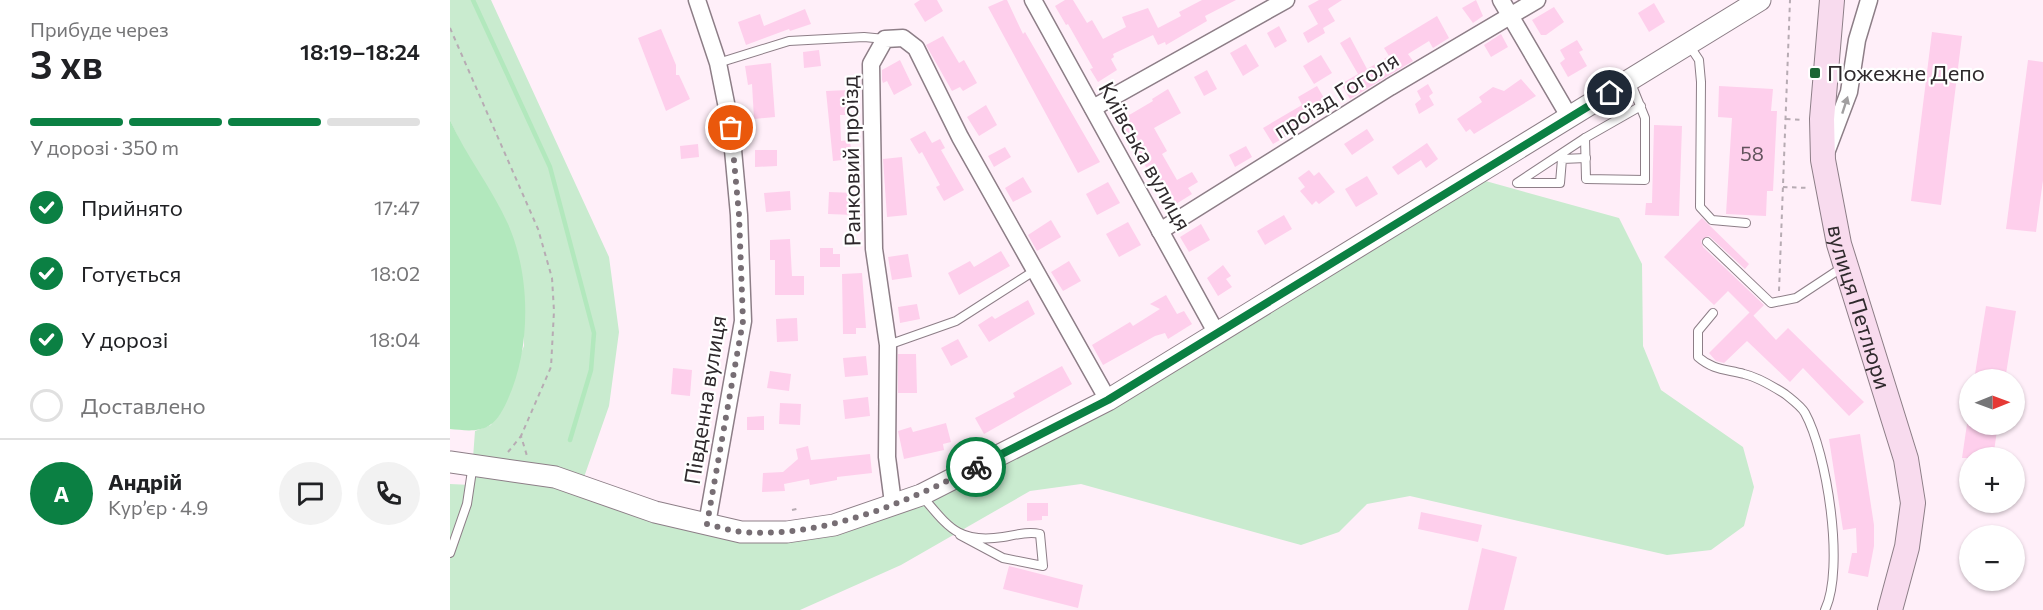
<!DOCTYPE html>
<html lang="uk">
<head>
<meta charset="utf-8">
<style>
  :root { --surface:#fff; --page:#f2f2f2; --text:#202124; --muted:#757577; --line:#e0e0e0; --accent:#0b8043 }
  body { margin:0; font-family:Commissioner,sans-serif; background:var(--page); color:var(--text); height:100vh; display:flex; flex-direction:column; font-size:22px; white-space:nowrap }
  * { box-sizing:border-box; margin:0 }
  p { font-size:20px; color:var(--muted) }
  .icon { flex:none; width:33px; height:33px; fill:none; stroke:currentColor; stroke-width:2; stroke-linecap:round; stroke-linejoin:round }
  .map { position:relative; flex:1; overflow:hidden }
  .details { display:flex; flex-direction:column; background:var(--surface); width:450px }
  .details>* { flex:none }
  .needle { width:39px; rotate:89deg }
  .controls { position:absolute; left:1509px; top:369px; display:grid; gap:12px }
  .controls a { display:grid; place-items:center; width:66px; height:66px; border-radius:50%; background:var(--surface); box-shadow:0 2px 4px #0004; font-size:30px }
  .pin { position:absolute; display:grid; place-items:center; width:51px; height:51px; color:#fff; margin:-26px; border:3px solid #fff; border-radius:50%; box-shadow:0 2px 6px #0007 }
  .courier { position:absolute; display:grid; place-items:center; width:60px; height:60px; margin:-30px; border:4px solid #0b8043; border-radius:50%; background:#fff; color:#222; box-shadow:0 2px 8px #0007 }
  .head em { font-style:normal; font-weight:600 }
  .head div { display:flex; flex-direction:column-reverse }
  .head { display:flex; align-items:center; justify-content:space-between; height:102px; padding:0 30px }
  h1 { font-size:39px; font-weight:600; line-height:45px }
  .bar { display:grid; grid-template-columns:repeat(4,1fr); gap:9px 6px; align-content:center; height:72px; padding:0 30px }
  .bar i { height:8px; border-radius:4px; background:var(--line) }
  .bar .current { background:var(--accent) }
  .bar p { grid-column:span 4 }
  .line { display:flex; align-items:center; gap:15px; padding:0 30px; border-top:2px solid var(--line) }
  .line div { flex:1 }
  .round { display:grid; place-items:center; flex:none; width:63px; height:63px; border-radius:32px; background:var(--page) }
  ol { padding:0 30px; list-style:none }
  li { display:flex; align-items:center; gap:18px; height:66px }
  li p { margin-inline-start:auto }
  li .icon { padding:6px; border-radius:50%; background:var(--accent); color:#fff; stroke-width:4 }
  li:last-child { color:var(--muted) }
  li i { width:33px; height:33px; border:3px solid var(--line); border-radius:50% }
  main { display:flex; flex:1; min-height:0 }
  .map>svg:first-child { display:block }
</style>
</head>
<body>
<main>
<section class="details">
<div class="head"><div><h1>3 хв</h1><p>Прибуде через</p></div><em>18:19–18:24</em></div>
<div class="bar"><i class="current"></i><i class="current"></i><i class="current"></i><i></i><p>У дорозі · 350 m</p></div>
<ol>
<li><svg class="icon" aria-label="check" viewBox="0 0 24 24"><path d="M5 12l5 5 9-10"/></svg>Прийнято<p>17:47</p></li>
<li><svg class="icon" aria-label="check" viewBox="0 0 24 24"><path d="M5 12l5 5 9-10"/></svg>Готується<p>18:02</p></li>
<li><svg class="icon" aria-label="check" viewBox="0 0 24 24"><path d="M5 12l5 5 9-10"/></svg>У дорозі<p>18:04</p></li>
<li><i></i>Доставлено</li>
</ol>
<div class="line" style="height:108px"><b class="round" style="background:var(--accent);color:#fff">А</b><div><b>Андрій</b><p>Кур’єр · 4.9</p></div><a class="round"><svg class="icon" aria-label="chat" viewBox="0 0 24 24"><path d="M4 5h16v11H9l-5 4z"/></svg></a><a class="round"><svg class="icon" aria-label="phone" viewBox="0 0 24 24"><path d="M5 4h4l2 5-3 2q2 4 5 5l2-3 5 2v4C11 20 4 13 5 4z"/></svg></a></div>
</section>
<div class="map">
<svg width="1593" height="610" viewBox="0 0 1593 610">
  <rect width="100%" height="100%" fill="#ffeff9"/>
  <polygon fill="#c9ebcf" points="0,0 41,0 159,257 169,332 159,406 133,480 290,541 473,502 1032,180 1169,218 1192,264 1193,346 1211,390 1293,447 1304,487 1294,526 1261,550 1217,555 960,496 917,504 889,532 851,545 631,484 580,491 451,565 350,610 0,610 0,484 21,485 25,431 41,425 74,346 72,278 0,120"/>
  <path fill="#b2e8bd" d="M0,120C16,156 42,188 58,224C81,276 81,348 58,399C54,408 48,420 40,425C28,433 13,430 0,429Z"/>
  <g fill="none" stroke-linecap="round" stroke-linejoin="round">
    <polyline stroke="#b2e8bd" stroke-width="4.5" points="23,0 100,167 144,333 141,370 120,440"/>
  </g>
  <g fill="#fecfec">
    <polygon points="470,0 487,0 493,11 475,22 464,4"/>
    <polygon points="554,0 557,0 573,34 575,32 650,162 628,173 538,7"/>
    <polygon points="615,0 623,0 637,23 642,20 653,39 676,27 672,17 698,8 708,28 731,16 729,12 752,0 786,0 755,16 757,21 716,45 715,42 708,45 703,35 663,54 664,57 661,59 667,70 648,82 640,69 643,68 618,24 616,25 605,6"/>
    <polygon points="869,0 892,0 878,9 885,21 873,28 875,33 858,43 853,33 868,24 858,6"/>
    <polygon points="1026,0 1033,16 1023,23 1012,8"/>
    <polygon points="1204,3 1215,22 1199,32 1188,13"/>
    <polygon points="1104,7 1114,22 1096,35 1091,35 1082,20"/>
    <polygon points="355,9 361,24 340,31 339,29 296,45 288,22 310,14 314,26"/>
    <polygon points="987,16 999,38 983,48 979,41 958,54 963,61 900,99 891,84 908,74 890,43 900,37 917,69 939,56 934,48"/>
    <polygon points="829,26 837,41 825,48 817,33"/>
    <polygon points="211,29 226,65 226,75 229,75 240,99 216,111 188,38"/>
    <polygon points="1482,32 1512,36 1491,205 1461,201"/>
    <polygon points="1051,34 1058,47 1041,57 1034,45"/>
    <polygon points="493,36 509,63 514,60 527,83 513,91 510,87 502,91 476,45"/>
    <polygon points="1127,40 1133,50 1129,52 1137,66 1118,77 1110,63 1115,59 1110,50"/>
    <polygon points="796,44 809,66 793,76 780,53"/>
    <polygon points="369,50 371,66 354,68 353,52"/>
    <polygon points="871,55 882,73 864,84 853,66"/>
    <polygon points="450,60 462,85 444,95 437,81 433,83 432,80 432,70"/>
    <polygon points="1578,60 1593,62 1593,180 1586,232 1556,229"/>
    <polygon points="321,63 325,117 304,119 302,84 298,85 295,66"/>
    <polygon points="757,70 767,89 754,96 744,77"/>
    <polygon points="1071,79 1086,96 1024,134 1020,129 1016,132 1007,119 1032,102 1029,97 1043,87 1054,91"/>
    <polygon points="978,84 983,93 979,96 984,105 969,114 965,104 971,99 967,91"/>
    <polygon points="867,86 881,110 862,121 859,117 839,128 842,133 823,144 813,128 852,105 848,97"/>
    <polygon points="1269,86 1323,89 1321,111 1327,111 1323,191 1317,191 1316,216 1276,214 1282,118 1268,117"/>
    <polygon points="718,89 731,113 704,128 717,151 712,154 727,180 742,172 748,182 738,188 742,194 726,204 713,180 706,184 669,121 703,101 702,99"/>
    <polygon points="399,90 399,115 390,115 391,141 400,140 402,159 383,161 376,91"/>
    <polygon points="536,105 547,125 529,136 517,117"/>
    <polygon points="1204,125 1232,126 1229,216 1195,215 1196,203 1202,203"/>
    <polygon points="917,129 924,140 902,155 894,144"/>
    <polygon points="475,131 482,143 490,139 495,148 491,150 514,190 494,201 486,187 490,185 472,152 469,154 460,139"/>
    <polygon points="977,143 988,159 976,168 971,160 948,175 942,167"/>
    <polygon points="248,144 249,157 231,159 230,146"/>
    <polygon points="796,146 802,157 785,167 779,155"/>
    <polygon points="555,147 561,157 544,167 538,156"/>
    <polygon points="305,150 327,150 327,166 305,167"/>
    <polygon points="452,157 457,215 437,217 433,159"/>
    <polygon points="859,170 864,176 869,172 885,192 869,204 866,201 862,205 850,191 855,187 848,178"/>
    <polygon points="917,176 928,194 906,207 895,189"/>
    <polygon points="573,177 582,192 563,202 555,188"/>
    <polygon points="658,182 670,203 647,215 636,194"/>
    <polygon points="340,191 341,210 316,212 314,193"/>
    <polygon points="379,192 405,193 404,215 378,214"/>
    <polygon points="834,215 842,229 815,245 807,231"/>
    <polygon points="1252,218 1299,264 1295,269 1259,236 1251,240 1253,247 1314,305 1303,316 1278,291 1264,305 1214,257"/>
    <polygon points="601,220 611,237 587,251 578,235"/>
    <polygon points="678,222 691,245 669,257 656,234"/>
    <polygon points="751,224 760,240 739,252 730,237"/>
    <polygon points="340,239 342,276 354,276 354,295 325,295 325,260 320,260 320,240"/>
    <polygon points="370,248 383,248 383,254 390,254 390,267 370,267"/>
    <polygon points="551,251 560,266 509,295 498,273 520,261 524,267"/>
    <polygon points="458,254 462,277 442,280 438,257"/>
    <polygon points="619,261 631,281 613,291 601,272"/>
    <polygon points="773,265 781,276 776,279 782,287 768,296 757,278"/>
    <polygon points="412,273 416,328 406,328 406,334 393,334 392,274"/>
    <polygon points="716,295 727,314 734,311 742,324 718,339 715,333 705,336 653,365 642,345 680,322 683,326 710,309 700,304"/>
    <polygon points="578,300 585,314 539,342 528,325 542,316 545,319"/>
    <polygon points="467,304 470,319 450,323 448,307"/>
    <polygon points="1536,306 1566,311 1555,380 1524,380"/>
    <polygon points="1300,312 1326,340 1338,328 1414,402 1399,416 1353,368 1340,382 1297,341 1274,363 1266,361 1259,353"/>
    <polygon points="347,318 348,341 327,342 326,319"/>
    <polygon points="508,339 518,357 501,366 491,348"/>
    <polygon points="448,354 466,354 467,393 448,393"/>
    <polygon points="416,356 418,375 395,377 393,358"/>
    <polygon points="612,366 622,384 534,434 525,418 565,397 563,393"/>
    <polygon points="223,368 242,370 240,396 221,394"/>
    <polygon points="320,371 341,374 339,391 317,388"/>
    <polygon points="418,397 420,416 395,419 393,400"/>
    <polygon points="330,403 351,404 350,425 329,424"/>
    <polygon points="314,416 314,430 297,430 297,417"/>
    <polygon points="496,423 501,442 493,444 494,450 454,459 448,431 461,427 463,432"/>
    <polygon points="1517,424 1548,424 1543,458 1512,458"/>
    <polygon points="1410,434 1424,525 1424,546 1418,577 1398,573 1402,553 1407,553 1406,528 1393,530 1379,439"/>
    <polygon points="358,446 361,460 420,454 422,473 387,477 387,480 360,485 359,479 334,484 335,491 312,492 313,473 333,472 348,459 346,449"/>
    <polygon points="577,503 598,503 598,516 592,516 592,520 577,521"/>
    <polygon points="971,512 1032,525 1028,542 968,529"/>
    <polygon points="1032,548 1067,557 1054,610 1018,610"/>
    <polygon points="559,566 633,585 628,608 553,589"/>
  </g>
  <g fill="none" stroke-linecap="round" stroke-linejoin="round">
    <defs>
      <g id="service">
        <polyline points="1239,45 1249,60 1251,82 1250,207 1262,220 1296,223"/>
        <polyline points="268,63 339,41 414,37 435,39"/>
        <polyline points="1180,81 1195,118 1195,180 1136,179 1135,138 1191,106"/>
        <polyline points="1135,138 1067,183 1110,183 1112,159 1136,158"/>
        <polyline points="1257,242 1321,303 1346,298 1393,267"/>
        <path d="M1263,313L1248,331V357C1263,370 1275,369 1294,374C1307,377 1324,387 1335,394C1341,399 1351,406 1355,413C1377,453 1395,568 1375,610"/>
        <polyline points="438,345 506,321 584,271"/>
        <path d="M471,495C498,526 507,544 553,537C565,535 578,531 590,534L593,566L553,558L510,535"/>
        <polyline points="0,553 17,504 23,464"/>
      </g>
      <g id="minor">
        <polyline points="247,0 268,63 281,128 289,215 293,321 257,524"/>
        <polyline points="583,0 767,334"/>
        <polyline points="1051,0 1120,118"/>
        <polyline points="643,108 836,0"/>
        <polyline points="1376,153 1399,92 1407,40 1419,0"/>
        <polyline points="710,231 940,87 1087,0"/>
        <polyline points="443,503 437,457 438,345 424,249 421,64 435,39 453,38 466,48 510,137 658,400"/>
      </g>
      <polyline id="tertiary" points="0,462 105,477 205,512 291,532 337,532 384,525 471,495 658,400 1310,0"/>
      <g id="secondary">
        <path id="s1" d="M1382,0L1372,119L1373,160L1389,244L1456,459L1463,503L1457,547L1440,610"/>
      </g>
    </defs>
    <use href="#service" stroke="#8d7e87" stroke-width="10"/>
    <use href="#minor" stroke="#8d7e87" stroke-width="19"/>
    <use href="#tertiary" stroke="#8d7e87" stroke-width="23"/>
    <use href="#secondary" stroke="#8d7e87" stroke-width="26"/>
    <g stroke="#b7abb3" stroke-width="2" stroke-dasharray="4.5 4.5" stroke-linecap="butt">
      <polyline points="0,28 88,229 102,278 104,311 101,367 71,436 77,456"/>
      <polyline points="1336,119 1353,120"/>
      <polyline points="1333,187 1360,188"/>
      <polyline points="1329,291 1340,0"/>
      <polyline points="58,452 71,436"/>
      <polyline points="342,510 350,508"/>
    </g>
    <use href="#service" stroke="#fff" stroke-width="8"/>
    <use href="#minor" stroke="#fff" stroke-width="16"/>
    <use href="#tertiary" stroke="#fff" stroke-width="21"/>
    <use href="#secondary" stroke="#f8dbee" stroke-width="24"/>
  </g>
  <defs><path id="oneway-solid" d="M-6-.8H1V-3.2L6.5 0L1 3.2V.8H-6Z" transform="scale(1.5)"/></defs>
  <use fill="#a19fa0" href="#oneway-solid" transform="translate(1395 105) rotate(-72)"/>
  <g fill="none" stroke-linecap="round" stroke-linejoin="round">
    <path stroke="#776e74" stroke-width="6" stroke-dasharray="0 10.8" d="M281,128L289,215L293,321L257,524C269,527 281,531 293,532C375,538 454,503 526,467"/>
    <polyline stroke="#0b8043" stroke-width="8" points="526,467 658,400 1160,93"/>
  </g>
  <rect fill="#1b6634" stroke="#fff" stroke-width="2" x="1359" y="67" width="12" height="12" rx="3"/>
  <g text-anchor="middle" stroke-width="4.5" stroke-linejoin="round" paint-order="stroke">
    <g font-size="20" fill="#62525c">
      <text x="1302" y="161">58</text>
    </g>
    <g font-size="22" fill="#2e292c" stroke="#fff" text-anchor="start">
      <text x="1377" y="81">Пожежне Депо</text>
    </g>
    <g font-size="22" fill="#2e292c" stroke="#fff">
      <text transform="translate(886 95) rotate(-32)" y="8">проїзд Гоголя</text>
      <text transform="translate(695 156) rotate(61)" y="8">Київська вулиця</text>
      <text transform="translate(401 161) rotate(-91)" y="8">Ранковий проїзд</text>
      <text dy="8" stroke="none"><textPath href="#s1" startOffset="312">вулиця Петлюри</textPath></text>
      <text transform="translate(255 400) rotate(-81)" y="8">Південна вулиця</text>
    </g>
  </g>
</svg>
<div class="controls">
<a><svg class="needle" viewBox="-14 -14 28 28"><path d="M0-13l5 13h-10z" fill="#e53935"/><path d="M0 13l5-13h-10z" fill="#757577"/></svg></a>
<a>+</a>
<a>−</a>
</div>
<div class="pin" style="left:281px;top:128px;background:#ea580c"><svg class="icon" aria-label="bag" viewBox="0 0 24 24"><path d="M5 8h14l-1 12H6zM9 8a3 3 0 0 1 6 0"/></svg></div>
<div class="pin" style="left:1160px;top:93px;background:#1f2937"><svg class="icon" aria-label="home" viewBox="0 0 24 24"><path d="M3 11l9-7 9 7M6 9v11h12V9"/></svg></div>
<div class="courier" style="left:526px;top:467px"><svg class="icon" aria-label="bike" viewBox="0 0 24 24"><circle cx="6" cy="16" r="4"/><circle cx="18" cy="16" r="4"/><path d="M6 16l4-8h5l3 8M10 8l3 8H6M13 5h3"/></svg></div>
</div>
</main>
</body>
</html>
